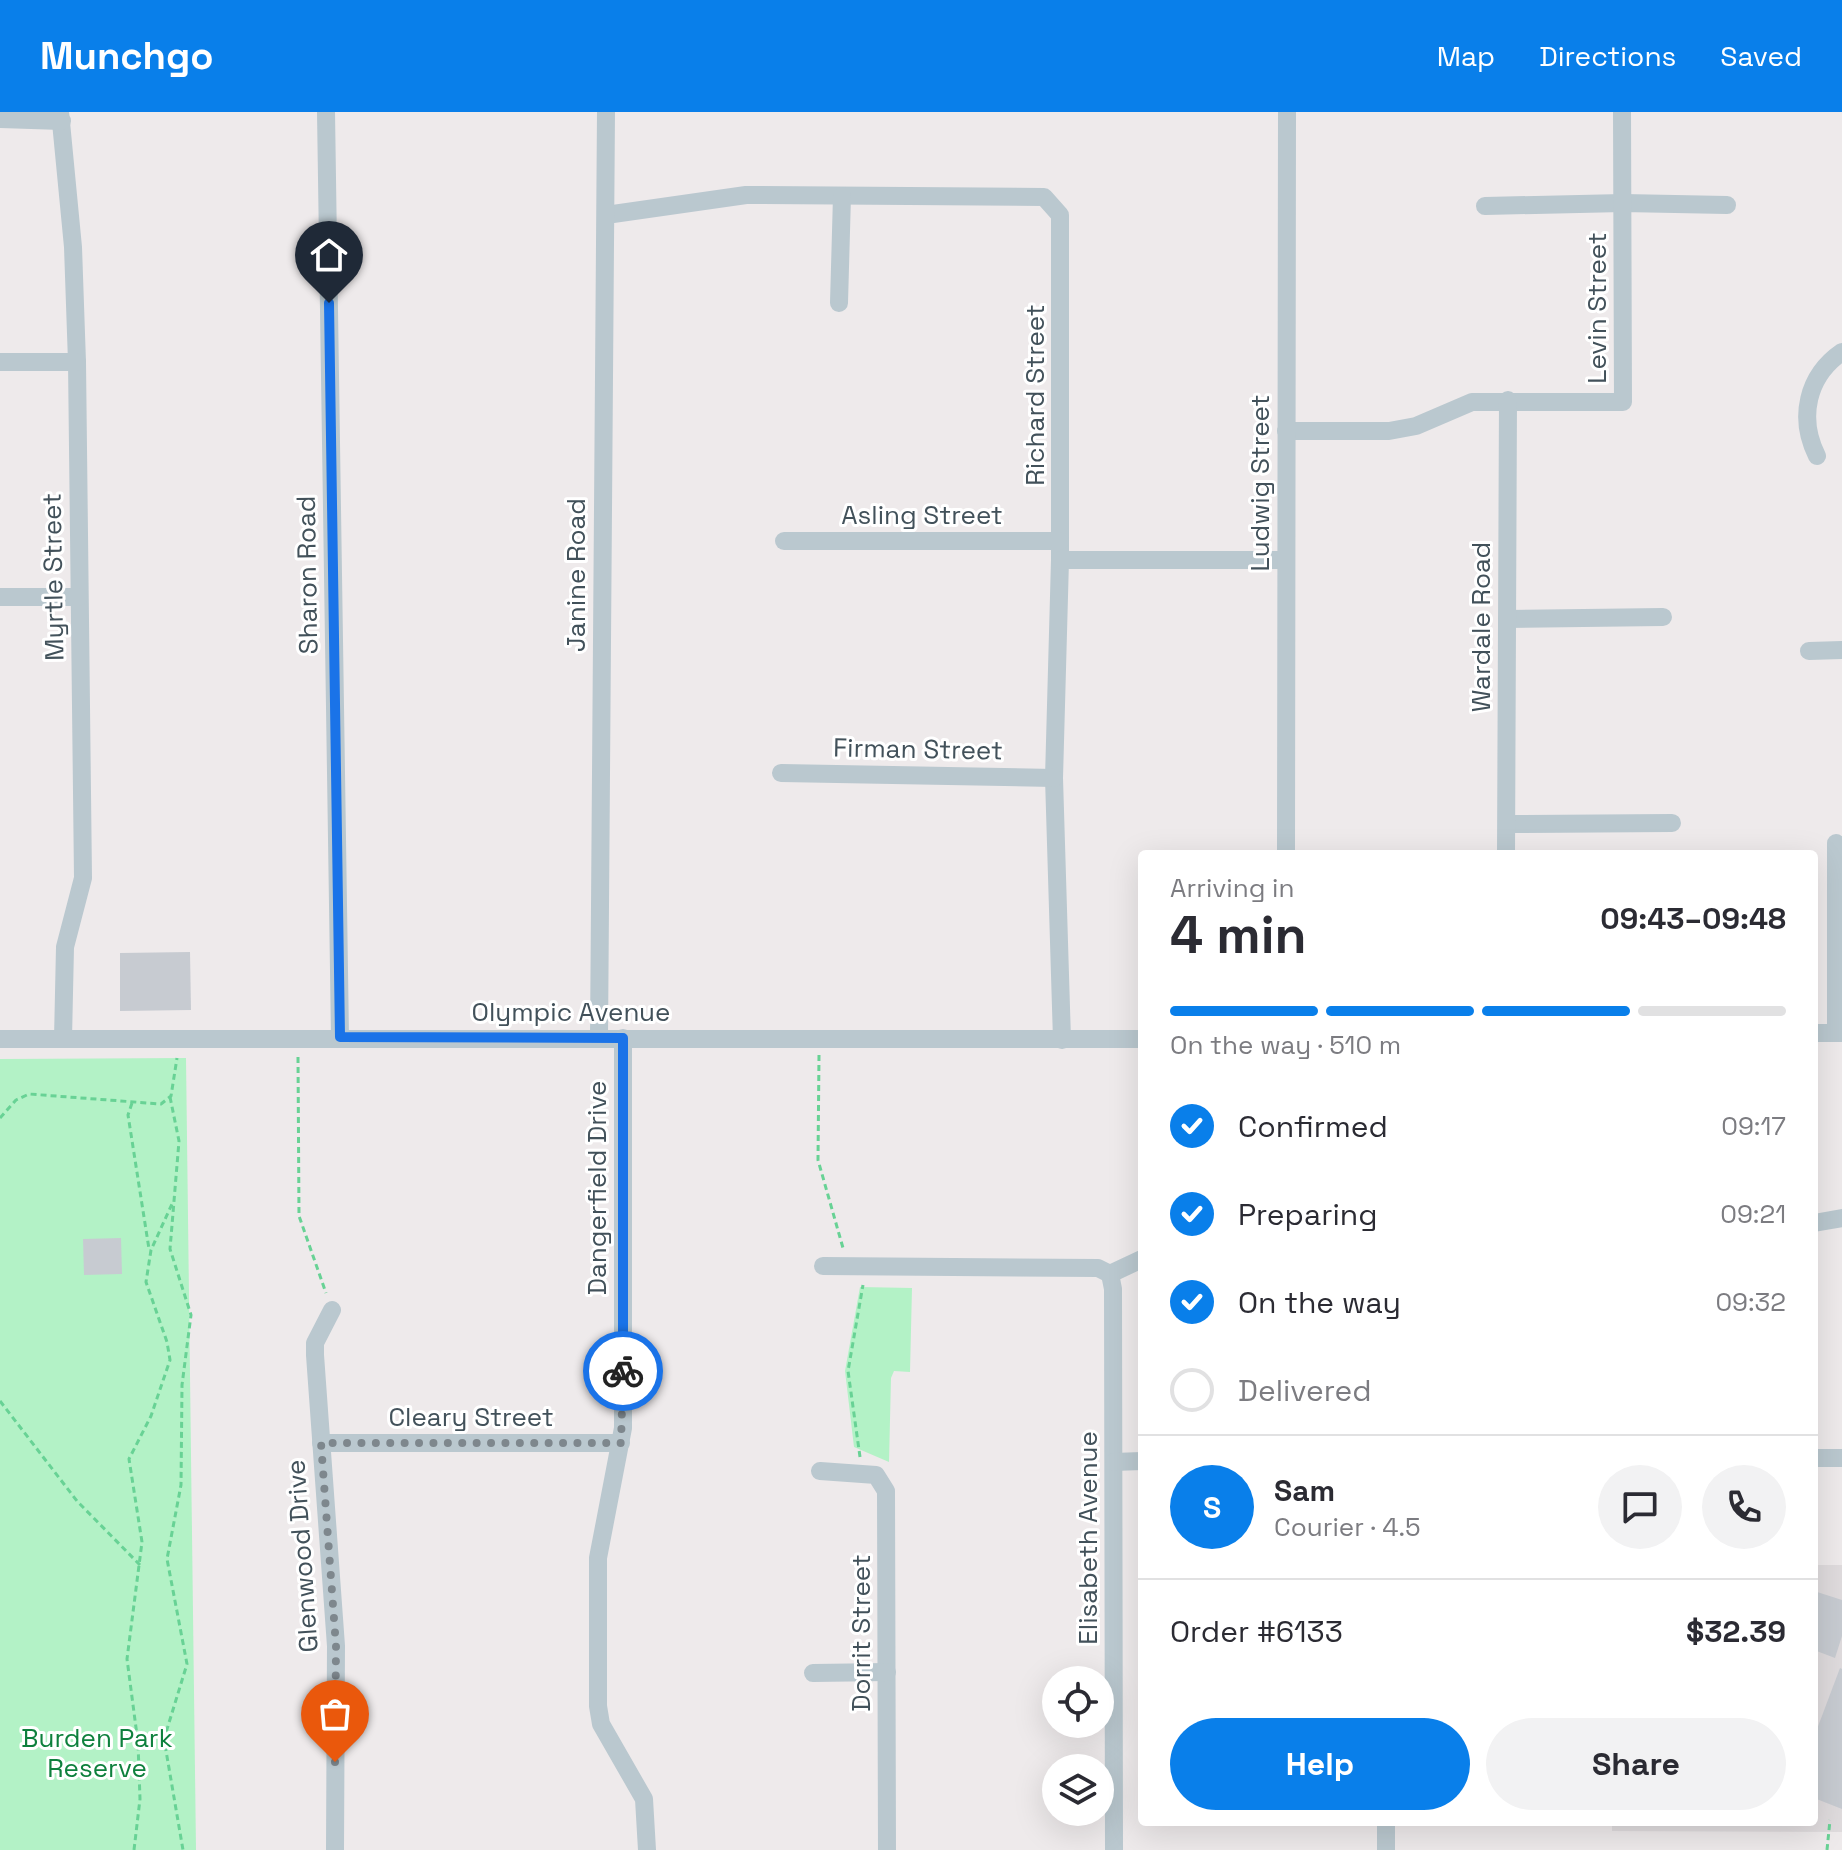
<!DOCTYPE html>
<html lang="en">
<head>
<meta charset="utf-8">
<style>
  :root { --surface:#fff; --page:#f2f2f3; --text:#2b2b33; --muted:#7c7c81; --line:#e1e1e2; --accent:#097fea }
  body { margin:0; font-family:"Space Grotesk",sans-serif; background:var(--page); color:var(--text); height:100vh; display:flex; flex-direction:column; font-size:30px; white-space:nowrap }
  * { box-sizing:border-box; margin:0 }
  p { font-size:26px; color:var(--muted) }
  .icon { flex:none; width:44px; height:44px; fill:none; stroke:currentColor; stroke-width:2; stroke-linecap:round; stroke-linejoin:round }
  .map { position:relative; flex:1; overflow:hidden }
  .sheet { position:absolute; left:1138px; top:738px; width:680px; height:976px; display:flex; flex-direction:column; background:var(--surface); border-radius:8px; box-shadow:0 8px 32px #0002 }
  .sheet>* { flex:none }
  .controls { position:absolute; left:1042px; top:1554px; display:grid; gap:16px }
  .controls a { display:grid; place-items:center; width:72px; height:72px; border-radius:50%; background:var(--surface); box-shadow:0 8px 32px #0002; font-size:40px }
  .pin { position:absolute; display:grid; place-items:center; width:68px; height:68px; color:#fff; margin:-82px -34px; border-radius:50% 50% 50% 0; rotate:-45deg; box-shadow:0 0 8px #0007 }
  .pin .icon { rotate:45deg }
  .courier { position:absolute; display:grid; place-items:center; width:80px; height:80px; margin:-40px; border:6px solid #1a73e8; border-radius:50%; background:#fff; color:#222; box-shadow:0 2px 10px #0007 }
  .head em { font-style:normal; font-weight:700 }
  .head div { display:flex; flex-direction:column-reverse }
  .head { display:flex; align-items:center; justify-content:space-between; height:136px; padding:0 32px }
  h1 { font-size:52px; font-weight:700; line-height:60px }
  .bar { display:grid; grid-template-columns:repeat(4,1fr); gap:12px 8px; align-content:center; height:96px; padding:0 32px }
  .bar i { height:10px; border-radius:6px; background:var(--line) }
  .bar .on { background:var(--accent) }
  .bar p { grid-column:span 4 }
  .line { display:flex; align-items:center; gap:20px; padding:0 32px; border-top:2px solid var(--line) }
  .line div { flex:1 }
  .round { display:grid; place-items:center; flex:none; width:84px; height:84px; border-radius:42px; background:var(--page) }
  ol { padding:0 32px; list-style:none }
  li { display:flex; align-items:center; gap:24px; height:88px }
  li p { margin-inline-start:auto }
  li .icon { padding:8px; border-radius:50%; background:var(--accent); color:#fff; stroke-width:4 }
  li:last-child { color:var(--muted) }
  li i { width:44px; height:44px; border:4px solid var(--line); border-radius:50% }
  .action { display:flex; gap:16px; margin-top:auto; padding:16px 32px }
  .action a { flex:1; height:92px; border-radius:48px; background:var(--accent); color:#fff; font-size:32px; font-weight:700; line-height:92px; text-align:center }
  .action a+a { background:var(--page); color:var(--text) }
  header { display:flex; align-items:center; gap:48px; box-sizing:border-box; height:112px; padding:0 40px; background:var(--accent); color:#fff }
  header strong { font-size:38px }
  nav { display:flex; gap:44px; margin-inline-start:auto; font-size:28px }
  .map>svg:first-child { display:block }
</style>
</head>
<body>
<header>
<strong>Munchgo</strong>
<nav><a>Map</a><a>Directions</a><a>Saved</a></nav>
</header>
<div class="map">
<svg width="1842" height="1738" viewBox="0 0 1842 1738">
  <rect width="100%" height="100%" fill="#eeeaeb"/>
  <polygon fill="#dfdbdd" points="1814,1453 1842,1453 1842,1720 1612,1719 1612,1710 1814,1710"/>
  <g fill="#b3f2c6">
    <polygon points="186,946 196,1738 0,1738 0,947"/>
    <polygon points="860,1175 912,1176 910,1260 894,1259 891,1266 889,1350 854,1335 845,1259"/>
  </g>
  <g fill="#c7cbd1">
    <polygon points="190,840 191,898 120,899 120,841"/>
    <polygon points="121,1126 122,1162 84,1163 83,1127"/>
    <polygon points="1814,1479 1842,1488 1842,1524 1835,1546 1814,1538"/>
    <polygon points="1840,1556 1842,1557 1842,1697 1814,1686 1814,1625"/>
  </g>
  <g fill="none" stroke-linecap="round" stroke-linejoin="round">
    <g stroke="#68d295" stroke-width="3" stroke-dasharray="6 4" stroke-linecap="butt">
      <polyline points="819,943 818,1048 843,1136"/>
      <polyline points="298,945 299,1104 326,1181"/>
      <polyline points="170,985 179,1029 170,1137 191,1203 182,1273 181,1373 167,1447 187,1552 164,1627 183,1738"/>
      <polyline points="132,991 128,1003 149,1137"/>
      <polyline points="0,1006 16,988 29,982 161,992 171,984 177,946"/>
      <polyline points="0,1289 77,1389 140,1453"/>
      <polyline points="860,1345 848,1259 863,1173"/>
      <polyline points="134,1738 140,1687 138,1631 127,1547 142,1430 129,1347 151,1304 170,1248 167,1230 146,1170 151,1138 172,1092"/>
      <polyline points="1827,1738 1830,1708"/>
    </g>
    <g stroke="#bac8cf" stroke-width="18">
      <polyline points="60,0 73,135 77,250 83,766 65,835 63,927"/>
      <polyline points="326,0 340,925"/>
      <polyline points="0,7 62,9"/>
      <polyline points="1485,94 1623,91 1727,93"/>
      <polyline points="606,103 746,83 1044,85 1060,103 1060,448 1054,666 1062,928"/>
      <polyline points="839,191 842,84"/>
      <polyline points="0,250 77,250"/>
      <polyline points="1286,319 1389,319 1416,314 1472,290 1623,290 1622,0"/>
      <path d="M1817,344C1798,306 1807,264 1842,240"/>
      <polyline points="784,429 1060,429"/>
      <polyline points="1060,448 1286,448"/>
      <polyline points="0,485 79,485"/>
      <polyline points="1507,507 1663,505"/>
      <polyline points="1809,539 1842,538"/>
      <polyline points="781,661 1054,666"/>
      <polyline points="1507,712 1672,711"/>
      <polyline points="1836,731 1836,921"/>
      <polyline points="1286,742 1287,0"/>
      <polyline points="1506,742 1508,288"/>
      <polyline points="1814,921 1842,921"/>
      <polyline points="599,926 606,0"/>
      <polyline points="623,926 623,1316 598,1446 598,1594 601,1612 644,1687 647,1738"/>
      <polyline points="0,927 1142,927"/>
      <polyline points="1814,1111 1842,1106"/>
      <polyline points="823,1154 1098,1156 1110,1162 1142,1147"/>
      <polyline points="1110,1162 1113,1177 1114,1738"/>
      <polyline points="332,1198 315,1231 315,1243 336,1534 335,1738"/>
      <polyline points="321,1331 621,1331"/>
      <polyline points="1814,1346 1842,1346"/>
      <polyline points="1114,1350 1142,1349"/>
      <polyline points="820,1359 876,1363 886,1379 887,1738"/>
      <polyline points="813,1561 887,1560"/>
      <polyline points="1386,1710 1386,1738"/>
    </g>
  </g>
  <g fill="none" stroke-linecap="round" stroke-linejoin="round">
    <polyline stroke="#7e878d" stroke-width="8" stroke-dasharray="0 14.4" points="335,1650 336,1534 321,1331 621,1331 623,1259"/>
    <polyline stroke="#1a73e8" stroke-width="10" points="329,191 340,925 623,926 623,1259"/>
  </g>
  <g text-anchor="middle" stroke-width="6" stroke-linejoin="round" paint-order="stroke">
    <g font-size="26" fill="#42515a" stroke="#fff">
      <text transform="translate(1597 196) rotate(-90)" y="9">Levin Street</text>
      <text transform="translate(1035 283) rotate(-90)" y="9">Richard Street</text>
      <text transform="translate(1260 371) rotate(-90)" y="9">Ludwig Street</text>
      <text x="922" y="412">Asling Street</text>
      <text transform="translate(307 463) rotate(-91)" y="9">Sharon Road</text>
      <text transform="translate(576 463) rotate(-90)" y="9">Janine Road</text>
      <text transform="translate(53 465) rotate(-91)" y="9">Myrtle Street</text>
      <text transform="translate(1481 515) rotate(-90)" y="9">Wardale Road</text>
      <text transform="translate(918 637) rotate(1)" y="9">Firman Street</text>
      <text x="571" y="909">Olympic Avenue</text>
      <text transform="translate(597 1076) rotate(-90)" y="9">Dangerfield Drive</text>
      <text x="471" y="1314">Cleary Street</text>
      <text transform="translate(1088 1426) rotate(-90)" y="9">Elisabeth Avenue</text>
      <text transform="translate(302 1444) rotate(-94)" y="9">Glenwood Drive</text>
      <text transform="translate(861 1521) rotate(-90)" y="9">Dorrit Street</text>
    </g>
    <g font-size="26" fill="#0e803d" stroke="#fff">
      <text x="97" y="1635">Burden Park<tspan x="97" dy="30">Reserve</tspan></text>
    </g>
  </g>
</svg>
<div class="controls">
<a><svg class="icon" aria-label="locate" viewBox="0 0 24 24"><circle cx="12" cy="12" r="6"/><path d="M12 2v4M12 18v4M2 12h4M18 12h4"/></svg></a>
<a><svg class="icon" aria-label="layers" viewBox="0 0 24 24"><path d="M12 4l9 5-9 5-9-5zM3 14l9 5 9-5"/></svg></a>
</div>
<div class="pin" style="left:335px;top:1650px;background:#ea580c"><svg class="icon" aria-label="bag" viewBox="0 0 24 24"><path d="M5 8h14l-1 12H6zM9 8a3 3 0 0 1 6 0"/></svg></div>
<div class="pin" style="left:329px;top:191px;background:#1f2937"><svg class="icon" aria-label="home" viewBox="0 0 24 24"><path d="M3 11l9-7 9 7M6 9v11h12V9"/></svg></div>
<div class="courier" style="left:623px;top:1259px"><svg class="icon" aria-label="bike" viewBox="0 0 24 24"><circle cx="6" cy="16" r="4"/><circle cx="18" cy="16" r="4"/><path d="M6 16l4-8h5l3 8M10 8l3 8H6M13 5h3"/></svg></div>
<section class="sheet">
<div class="head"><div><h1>4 min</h1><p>Arriving in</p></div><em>09:43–09:48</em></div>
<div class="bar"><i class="on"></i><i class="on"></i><i class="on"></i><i></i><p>On the way · 510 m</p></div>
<ol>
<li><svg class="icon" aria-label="check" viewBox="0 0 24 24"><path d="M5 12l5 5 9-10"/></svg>Confirmed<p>09:17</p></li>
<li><svg class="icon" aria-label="check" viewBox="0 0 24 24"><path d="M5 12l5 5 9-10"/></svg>Preparing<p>09:21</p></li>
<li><svg class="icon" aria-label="check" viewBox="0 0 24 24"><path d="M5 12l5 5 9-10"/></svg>On the way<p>09:32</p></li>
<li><i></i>Delivered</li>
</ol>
<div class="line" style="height:144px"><b class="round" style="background:var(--accent);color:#fff">S</b><div><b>Sam</b><p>Courier · 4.5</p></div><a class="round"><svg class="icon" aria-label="chat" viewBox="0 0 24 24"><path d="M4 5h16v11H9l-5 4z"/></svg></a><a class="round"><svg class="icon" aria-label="phone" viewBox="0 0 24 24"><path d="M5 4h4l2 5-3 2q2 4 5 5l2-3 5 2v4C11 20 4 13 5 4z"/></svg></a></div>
<div class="line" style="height:104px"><div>Order #6133</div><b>$32.39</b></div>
<div class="action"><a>Help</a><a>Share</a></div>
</section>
</div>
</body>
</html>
